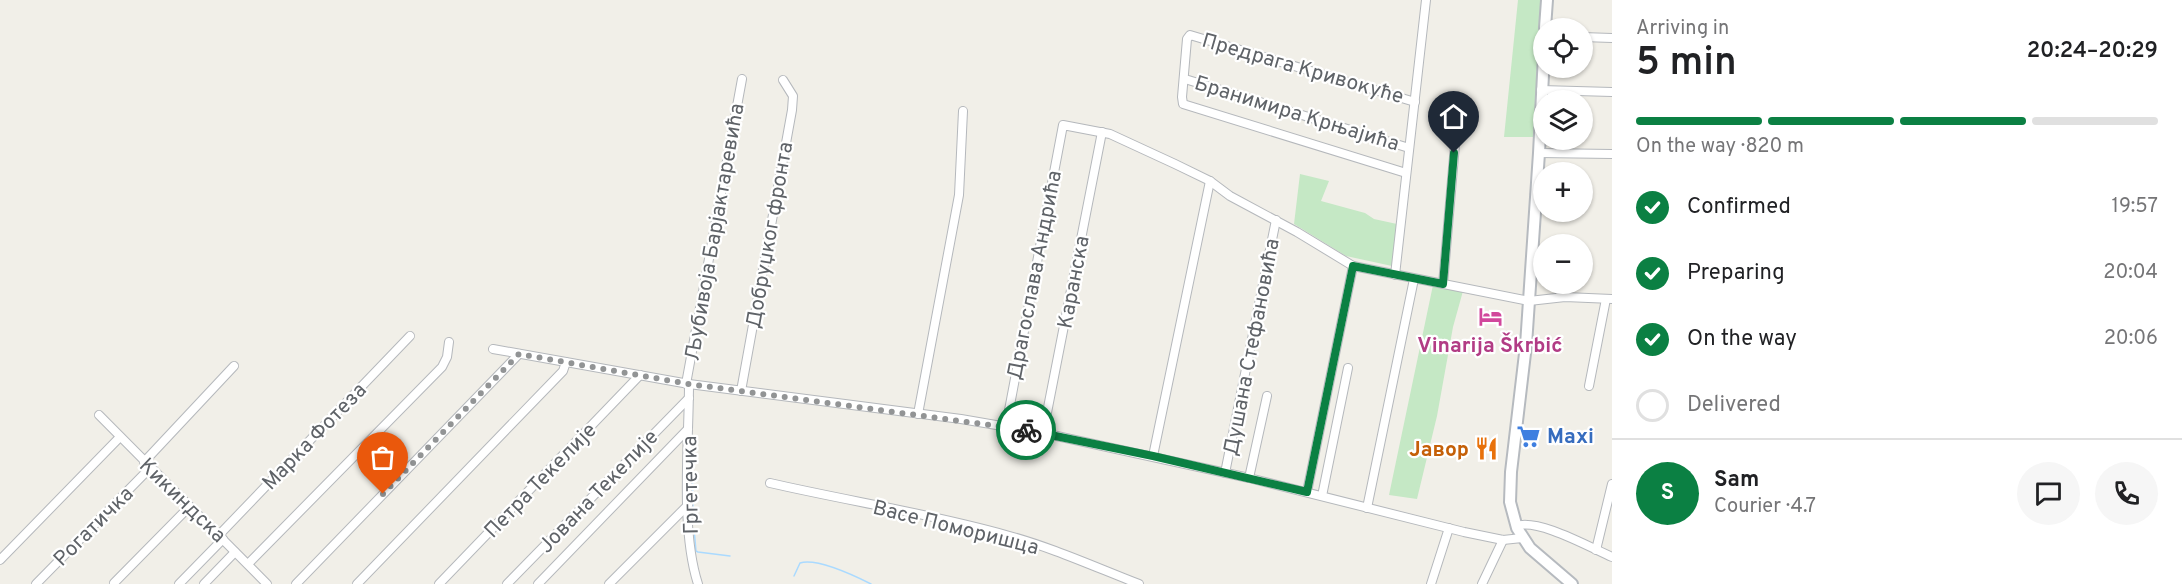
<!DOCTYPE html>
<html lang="en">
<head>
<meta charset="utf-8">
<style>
  :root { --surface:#fff; --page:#f6f6f6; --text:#202124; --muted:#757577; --line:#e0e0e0; --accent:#0b8043 }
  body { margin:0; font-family:Overpass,sans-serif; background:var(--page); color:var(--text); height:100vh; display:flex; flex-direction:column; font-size:22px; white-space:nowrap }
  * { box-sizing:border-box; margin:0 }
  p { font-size:20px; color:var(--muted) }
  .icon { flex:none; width:33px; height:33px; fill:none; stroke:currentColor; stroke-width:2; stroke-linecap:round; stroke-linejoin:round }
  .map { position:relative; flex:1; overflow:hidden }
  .sheet { display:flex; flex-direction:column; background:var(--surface); width:570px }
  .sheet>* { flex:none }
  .controls { position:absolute; left:1533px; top:18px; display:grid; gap:12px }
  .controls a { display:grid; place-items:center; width:60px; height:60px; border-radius:50%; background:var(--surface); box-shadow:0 2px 4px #0004; font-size:30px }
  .pin { position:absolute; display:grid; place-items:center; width:51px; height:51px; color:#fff; margin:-62px -26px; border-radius:50% 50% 50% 0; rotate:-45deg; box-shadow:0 0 6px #0007 }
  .pin .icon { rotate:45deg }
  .courier { position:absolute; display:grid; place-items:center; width:60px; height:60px; margin:-30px; border:4px solid #0b8043; border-radius:50%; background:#fff; color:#222; box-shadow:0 2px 8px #0007 }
  .overview em { font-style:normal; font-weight:600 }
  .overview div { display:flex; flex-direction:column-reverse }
  .overview { display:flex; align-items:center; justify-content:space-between; height:102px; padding:0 24px }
  h1 { font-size:39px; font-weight:600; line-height:45px }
  .bar { display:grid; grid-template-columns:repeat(4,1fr); gap:9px 6px; align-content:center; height:72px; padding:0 24px }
  .bar i { height:8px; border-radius:4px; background:var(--line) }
  .bar .current { background:var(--accent) }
  .bar p { grid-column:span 4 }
  .line { display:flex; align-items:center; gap:15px; padding:0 24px; border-top:2px solid var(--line) }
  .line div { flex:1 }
  .round { display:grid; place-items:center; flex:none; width:63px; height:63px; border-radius:32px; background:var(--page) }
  ol { padding:0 24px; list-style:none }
  li { display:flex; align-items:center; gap:18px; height:66px }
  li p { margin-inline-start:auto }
  li .icon { padding:6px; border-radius:50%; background:var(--accent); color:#fff; stroke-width:4 }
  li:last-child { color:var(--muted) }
  li i { width:33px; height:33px; border:3px solid var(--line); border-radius:50% }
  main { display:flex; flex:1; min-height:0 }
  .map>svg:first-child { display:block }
</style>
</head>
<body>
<main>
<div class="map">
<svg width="1612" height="584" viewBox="0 0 1612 584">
  <rect width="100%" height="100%" fill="#f1efe8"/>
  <g fill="#c5e8c5">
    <polygon points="1518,0 1543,0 1534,137 1504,137"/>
    <polygon points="1300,174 1329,181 1321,201 1365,213 1374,219 1397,224 1392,266 1346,256 1294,224"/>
    <polygon points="1433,285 1463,291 1453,327 1437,416 1417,499 1389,495"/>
  </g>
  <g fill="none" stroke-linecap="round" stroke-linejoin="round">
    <g stroke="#aadaff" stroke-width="1.5">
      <polyline points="692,456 693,512"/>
      <polyline points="694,529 696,551 698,552 730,556"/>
      <path d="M794,576L800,563C817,558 855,576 871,584"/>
    </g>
    <defs>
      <g id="street">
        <polyline points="1582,37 1612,38"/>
        <polyline points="1185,79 1409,148"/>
        <polyline points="1541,90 1612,92"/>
        <polyline points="1539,153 1612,154"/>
        <polyline points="1406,173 1183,104 1182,97 1187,39 1190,35 1415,102"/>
        <polyline points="1395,275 1426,0"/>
        <polyline points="1443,284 1458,110"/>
        <polyline points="493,349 689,384 961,419 1043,433 1249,478 1464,532 1503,540 1522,538"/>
        <polyline points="686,384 742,79"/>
        <path d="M689,384C689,444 680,528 698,584"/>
        <polyline points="1589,386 1606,299"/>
        <polyline points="741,391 792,110 793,96 783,80"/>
        <polyline points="918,414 959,195 963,111"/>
        <polyline points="99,415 267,584"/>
        <polyline points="1006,426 1063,125 1110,134 1175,164 1210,181 1230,196 1297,232 1353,266 1529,301 1565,297 1612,299"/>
        <polyline points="1043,433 1102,132"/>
        <polyline points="1153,456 1210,181"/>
        <polyline points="144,462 234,366"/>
        <polyline points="1225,473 1276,220"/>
        <polyline points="1249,478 1267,396"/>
        <path d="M770,483C848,501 928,513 1006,535C1051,547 1095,567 1139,584"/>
        <polyline points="1307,492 1353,266"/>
        <polyline points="1322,496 1348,368"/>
        <polyline points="1367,508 1414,279"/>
        <path d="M1516,526C1538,518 1589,547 1612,557"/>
        <polyline points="219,535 410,336"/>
        <polyline points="1596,550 1612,484"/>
        <polyline points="0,560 119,438"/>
        <polyline points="248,564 442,367 447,357 449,342"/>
        <polyline points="114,583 189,507"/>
        <polyline points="36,584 150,468"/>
        <polyline points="179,584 223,539"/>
        <polyline points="204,584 235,552"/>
        <polyline points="296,584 519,354"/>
        <polyline points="357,584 563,371 566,362"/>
        <polyline points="439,584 640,375"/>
        <polyline points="507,584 689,398"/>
        <polyline points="538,584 688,429"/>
        <polyline points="609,584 688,505"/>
        <polyline points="1431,584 1449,528"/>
        <polyline points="1482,584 1503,540"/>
      </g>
      <g id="secondary">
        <polyline points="1545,28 1547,0"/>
        <polyline points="1544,55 1539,153 1526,345 1511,472 1510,502 1517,528 1530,548 1572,584"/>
      </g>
    </defs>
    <use href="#street" stroke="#b5b8bc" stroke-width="10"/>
    <use href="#secondary" stroke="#b6babf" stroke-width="14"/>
    <use href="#street" stroke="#fff" stroke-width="8"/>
    <use href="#secondary" stroke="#fff" stroke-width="10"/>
  </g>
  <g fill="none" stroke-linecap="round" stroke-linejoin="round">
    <polyline stroke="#929495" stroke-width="6" stroke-dasharray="0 10.8" points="383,494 519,354 689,384 1026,430"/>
    <polyline stroke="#0b8043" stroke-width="8" points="1026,430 1153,456 1307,492 1353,266 1443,284 1454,153"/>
  </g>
  <defs>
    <symbol id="hotel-bare" viewBox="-9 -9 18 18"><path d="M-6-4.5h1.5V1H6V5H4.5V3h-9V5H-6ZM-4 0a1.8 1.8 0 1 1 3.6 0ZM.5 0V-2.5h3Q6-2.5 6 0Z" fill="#d1479c" stroke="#fff" stroke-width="2.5" paint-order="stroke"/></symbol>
    <symbol id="supermarket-bare" viewBox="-9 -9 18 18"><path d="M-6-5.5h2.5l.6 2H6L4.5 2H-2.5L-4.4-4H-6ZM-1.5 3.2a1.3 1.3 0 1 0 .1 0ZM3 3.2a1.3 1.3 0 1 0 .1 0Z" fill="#3f7fe0" stroke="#fff" stroke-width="2.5" paint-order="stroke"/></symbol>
    <symbol id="restaurant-bare" viewBox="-9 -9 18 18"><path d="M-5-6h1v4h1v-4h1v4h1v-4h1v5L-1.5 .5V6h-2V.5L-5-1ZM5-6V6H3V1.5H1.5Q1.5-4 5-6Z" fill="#e8710a" stroke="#fff" stroke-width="2.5" paint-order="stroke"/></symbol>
  </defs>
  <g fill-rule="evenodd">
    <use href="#hotel-bare" x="1474" y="300" width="33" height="33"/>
    <use href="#supermarket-bare" x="1512" y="420" width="33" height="33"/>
    <use href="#restaurant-bare" x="1470" y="432" width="33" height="33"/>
  </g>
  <g text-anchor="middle" stroke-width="4.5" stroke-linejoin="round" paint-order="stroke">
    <g font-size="21" fill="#5f6368" stroke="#fff">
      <text transform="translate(1303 68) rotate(16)" y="7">Предрага Кривокуће</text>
      <text transform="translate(1297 113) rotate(17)" y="7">Бранимира Крњајића</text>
      <text transform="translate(714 232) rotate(-80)" y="7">Љубивоја Барјактаревића</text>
      <text transform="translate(769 235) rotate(-80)" y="7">Добруџког фронта</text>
      <text transform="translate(1034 275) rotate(-79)" y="7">Драгослава Андрића</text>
      <text transform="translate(1073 282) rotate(-79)" y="7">Каранска</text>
      <text transform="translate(1251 347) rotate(-79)" y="7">Душана Стефановића</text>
      <text transform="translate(314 436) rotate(-46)" y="7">Марка Фотеза</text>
      <text transform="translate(540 480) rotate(-46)" y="7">Петра Текелије</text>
      <text transform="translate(690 485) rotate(-91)" y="7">Гргетечка</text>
      <text transform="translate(598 491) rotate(-46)" y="7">Јована Текелије</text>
      <text transform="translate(183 500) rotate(44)" y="7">Кикиндска</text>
      <text transform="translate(93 526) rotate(-45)" y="7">Рогатичка</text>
      <text transform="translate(956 527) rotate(14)" y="7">Васе Поморишца</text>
    </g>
    <g font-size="21" font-weight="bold" fill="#b23c85" stroke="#fff">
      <text x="1490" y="352">Vinarija Škrbić</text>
    </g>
    <g font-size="21" font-weight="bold" fill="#366cbe" stroke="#fff" text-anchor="start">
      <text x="1547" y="443">Maxi</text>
    </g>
    <g font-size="21" font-weight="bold" fill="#c56008" stroke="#fff" text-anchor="end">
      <text x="1469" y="456">Јавор</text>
    </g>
  </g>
</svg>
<div class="controls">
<a><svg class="icon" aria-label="locate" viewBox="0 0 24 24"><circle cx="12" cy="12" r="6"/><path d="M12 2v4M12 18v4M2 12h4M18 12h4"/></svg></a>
<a><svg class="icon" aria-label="layers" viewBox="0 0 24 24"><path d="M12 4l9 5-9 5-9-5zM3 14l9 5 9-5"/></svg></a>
<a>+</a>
<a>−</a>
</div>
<div class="pin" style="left:383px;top:494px;background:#ea580c"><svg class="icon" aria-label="bag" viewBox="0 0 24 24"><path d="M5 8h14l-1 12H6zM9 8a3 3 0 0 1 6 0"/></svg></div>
<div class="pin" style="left:1454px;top:153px;background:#1f2937"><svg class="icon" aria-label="home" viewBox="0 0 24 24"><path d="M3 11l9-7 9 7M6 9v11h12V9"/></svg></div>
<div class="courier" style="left:1026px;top:430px"><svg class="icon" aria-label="bike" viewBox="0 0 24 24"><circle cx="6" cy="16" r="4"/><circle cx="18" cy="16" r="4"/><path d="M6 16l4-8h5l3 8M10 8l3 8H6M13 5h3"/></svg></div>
</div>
<section class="sheet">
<div class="overview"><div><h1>5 min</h1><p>Arriving in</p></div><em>20:24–20:29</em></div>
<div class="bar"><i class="current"></i><i class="current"></i><i class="current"></i><i></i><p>On the way · 820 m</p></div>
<ol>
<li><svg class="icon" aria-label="check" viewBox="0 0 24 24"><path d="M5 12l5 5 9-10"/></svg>Confirmed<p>19:57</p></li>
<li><svg class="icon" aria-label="check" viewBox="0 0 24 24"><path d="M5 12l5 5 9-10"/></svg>Preparing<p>20:04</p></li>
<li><svg class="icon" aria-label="check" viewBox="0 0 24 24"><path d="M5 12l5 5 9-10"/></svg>On the way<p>20:06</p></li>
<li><i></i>Delivered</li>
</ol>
<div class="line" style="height:108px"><b class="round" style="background:var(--accent);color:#fff">S</b><div><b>Sam</b><p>Courier · 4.7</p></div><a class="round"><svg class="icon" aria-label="chat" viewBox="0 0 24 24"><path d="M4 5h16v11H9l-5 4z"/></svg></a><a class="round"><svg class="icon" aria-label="phone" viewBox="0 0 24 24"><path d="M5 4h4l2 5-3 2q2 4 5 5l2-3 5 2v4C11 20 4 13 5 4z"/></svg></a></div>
</section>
</main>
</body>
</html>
